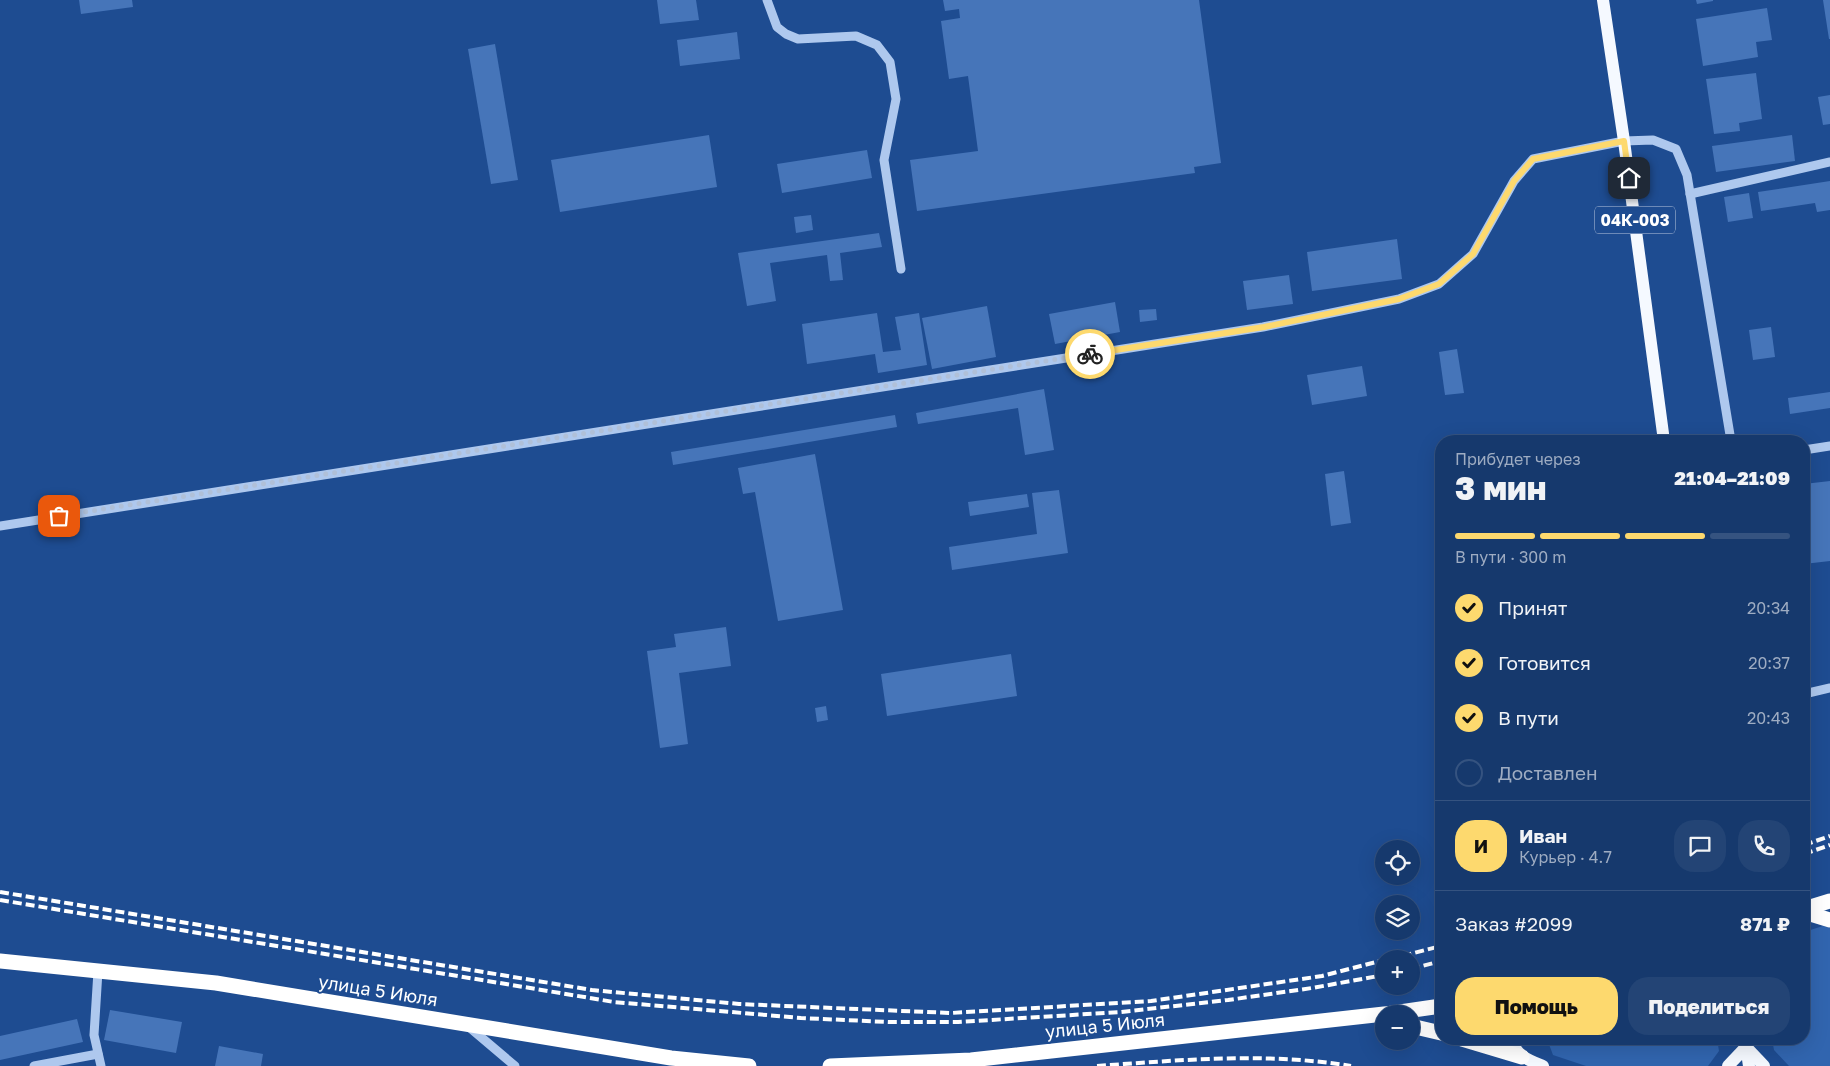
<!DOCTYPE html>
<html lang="ru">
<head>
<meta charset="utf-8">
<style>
  :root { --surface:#16396d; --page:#234475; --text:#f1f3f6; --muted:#9eacc2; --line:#355380; --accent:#fdd96e }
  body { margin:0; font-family:"Golos Text",sans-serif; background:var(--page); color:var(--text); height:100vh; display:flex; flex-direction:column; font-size:19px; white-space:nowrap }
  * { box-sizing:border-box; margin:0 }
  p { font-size:16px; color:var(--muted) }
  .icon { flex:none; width:28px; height:28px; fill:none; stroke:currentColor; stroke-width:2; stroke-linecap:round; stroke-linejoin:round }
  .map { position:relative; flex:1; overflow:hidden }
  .panel { position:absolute; left:1435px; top:435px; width:375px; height:610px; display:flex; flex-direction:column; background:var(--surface); border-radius:20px; box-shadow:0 5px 20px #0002,0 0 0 1px var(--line) }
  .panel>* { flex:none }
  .controls { position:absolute; left:1375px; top:840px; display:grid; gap:10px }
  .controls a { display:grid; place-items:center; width:45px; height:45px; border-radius:50%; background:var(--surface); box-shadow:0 5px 20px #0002,0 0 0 1px var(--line); font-size:25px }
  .pin { position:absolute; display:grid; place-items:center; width:42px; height:42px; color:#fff; margin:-21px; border-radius:10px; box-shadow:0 2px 8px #0006 }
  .courier { position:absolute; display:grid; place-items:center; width:50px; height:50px; margin:-25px; border:4px solid #fdd96e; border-radius:50%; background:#fff; color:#222; box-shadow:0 1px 6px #0007 }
  .headline em { font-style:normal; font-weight:800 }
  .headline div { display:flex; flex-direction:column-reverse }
  .headline { display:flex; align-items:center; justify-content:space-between; height:85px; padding:0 20px }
  h1 { font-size:32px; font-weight:800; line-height:38px }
  .bar { display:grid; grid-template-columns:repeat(4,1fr); gap:8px 5px; align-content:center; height:60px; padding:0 20px }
  .bar i { height:6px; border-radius:4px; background:var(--line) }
  .bar .on { background:var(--accent) }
  .bar p { grid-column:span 4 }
  .line { display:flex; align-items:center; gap:12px; padding:0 20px; border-top:1px solid var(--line) }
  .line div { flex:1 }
  .round { display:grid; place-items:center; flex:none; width:52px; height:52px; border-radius:20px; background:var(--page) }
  ol { padding:0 20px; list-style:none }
  li { display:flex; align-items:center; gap:15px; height:55px }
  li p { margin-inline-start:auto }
  li .icon { padding:5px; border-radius:50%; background:var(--accent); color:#111; stroke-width:4 }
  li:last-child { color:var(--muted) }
  li i { width:28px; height:28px; border:2px solid var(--line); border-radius:50% }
  .cta { display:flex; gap:10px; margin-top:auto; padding:10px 20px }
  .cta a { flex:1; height:58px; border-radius:20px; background:var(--accent); color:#111; font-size:20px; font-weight:800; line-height:58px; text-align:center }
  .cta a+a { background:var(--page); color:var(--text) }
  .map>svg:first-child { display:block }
</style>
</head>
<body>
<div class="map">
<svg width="1830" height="1066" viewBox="0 0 1830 1066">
  <rect width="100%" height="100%" fill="#1e4c91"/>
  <g fill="#3165af">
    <polygon points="1823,926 1830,928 1830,1066 1789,1066 1774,1050 1772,1039 1804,1039 1804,932"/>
    <polygon points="1547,1039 1717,1039 1719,1051 1708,1066 1586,1066 1553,1055"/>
  </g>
  <g fill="#4675b9">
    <polygon points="79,0 132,0 133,7 81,14"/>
    <polygon points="657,0 696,0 699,20 660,24"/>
    <polygon points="943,0 1199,0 1221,163 1194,167 1195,173 917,211 910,160 978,151 968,76 949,79 941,21 960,18 959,9 945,11"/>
    <polygon points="1696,0 1713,0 1713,1 1697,4"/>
    <polygon points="1823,0 1830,0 1830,39 1829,39"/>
    <polygon points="1767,8 1772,40 1756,42 1758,57 1703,66 1696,19"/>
    <polygon points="737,32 740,59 680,66 677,40"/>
    <polygon points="495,44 518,180 491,184 468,49"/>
    <polygon points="1756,73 1762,119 1739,123 1740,131 1714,134 1706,79"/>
    <polygon points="1830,95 1830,124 1823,125 1818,97"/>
    <polygon points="709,135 717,187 560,212 551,160"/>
    <polygon points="1792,135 1795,161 1716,172 1712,146"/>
    <polygon points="867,150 872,178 782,193 777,164"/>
    <polygon points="1830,181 1830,210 1817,212 1815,203 1761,211 1758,192"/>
    <polygon points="1749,193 1753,218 1728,222 1724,197"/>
    <polygon points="811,215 813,230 796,233 794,217"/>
    <polygon points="879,233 882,247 840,253 843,280 830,281 827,255 770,263 776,301 747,306 738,253"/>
    <polygon points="1397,239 1402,279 1312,291 1307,252"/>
    <polygon points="1289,275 1293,304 1247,310 1243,281"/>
    <polygon points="1115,302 1120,332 1055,344 1049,314"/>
    <polygon points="987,306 996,357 932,369 922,318"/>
    <polygon points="1156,309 1157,320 1140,322 1139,310"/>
    <polygon points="877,313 883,352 901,350 895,317 919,313 927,365 878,373 875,354 807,364 802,324"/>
    <polygon points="1771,327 1775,357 1753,360 1749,330"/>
    <polygon points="1457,349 1464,393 1445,395 1439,352"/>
    <polygon points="1362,366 1367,396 1312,405 1307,375"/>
    <polygon points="1044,389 1054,450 1025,455 1018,408 918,424 916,413"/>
    <polygon points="1830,392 1830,408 1790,414 1788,398"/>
    <polygon points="895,415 897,427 673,465 671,452"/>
    <polygon points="1470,437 1470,441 1446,441 1446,440"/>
    <polygon points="815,454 843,610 778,621 755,492 743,494 738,468"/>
    <polygon points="1344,471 1351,523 1331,526 1325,474"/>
    <polygon points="1830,481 1830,561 1804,564 1804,484"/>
    <polygon points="1059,490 1068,553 952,570 949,547 1037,534 1032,493"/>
    <polygon points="1027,494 1029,507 970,516 968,502"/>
    <polygon points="726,627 731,666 679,673 688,744 660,748 647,651 676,647 674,634"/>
    <polygon points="1011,654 1017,696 887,716 881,674"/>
    <polygon points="826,706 828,720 817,722 815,708"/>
    <polygon points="110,1010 182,1022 176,1053 104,1040"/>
    <polygon points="77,1019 83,1042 0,1060 0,1036"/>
    <polygon points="219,1046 263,1054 261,1066 215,1066"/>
  </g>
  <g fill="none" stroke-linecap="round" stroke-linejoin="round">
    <g stroke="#aec8ee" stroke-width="9">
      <polyline points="767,0 777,27 786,34 798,39 856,36 877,45 890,62 896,99 884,160 901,269"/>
      <polyline points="1690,194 1830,162"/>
      <polyline points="1804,450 1830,446"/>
      <polyline points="0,526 1263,327 1399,299 1439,284 1473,254 1514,181 1533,159 1624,141 1653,140 1676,149 1687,175 1731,441"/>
      <polyline points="1804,694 1830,688"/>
      <polyline points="98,971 94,1035 101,1066"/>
      <polyline points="469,1027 515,1066"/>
      <polyline points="34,1066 98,1054"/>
    </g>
    <g stroke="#f5f9ff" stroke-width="12">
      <polyline points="1603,0 1624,141 1664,441"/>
      <path d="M1511,1039C1516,1056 1528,1060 1543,1066"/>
      <polyline points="1745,1039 1749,1066"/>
      <polyline points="1746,1047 1764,1066"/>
      <polyline points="1728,1066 1746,1047"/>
    </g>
    <g stroke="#fff" stroke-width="15">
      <polyline points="1804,909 1830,901"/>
      <polyline points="1804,912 1830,920"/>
      <polyline points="0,961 216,983 671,1058 749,1066"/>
      <polyline points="1386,1014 1441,1006"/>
      <polyline points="1411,1026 1441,1033"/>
      <polyline points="1462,1039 1522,1057"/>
      <polyline points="830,1066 971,1060 1384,1014"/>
    </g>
    <g stroke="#fff" stroke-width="4" stroke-dasharray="9 4" stroke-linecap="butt">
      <polyline points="1804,845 1830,836"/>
      <polyline points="1804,854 1830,845"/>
      <polyline points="0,892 592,990 739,1004 951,1013 1151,1001 1322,976 1384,960"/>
      <polyline points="0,900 614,1002 801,1018 888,1022 958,1022 1121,1012 1228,1000 1312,988 1384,975"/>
      <polyline points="1390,959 1441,946"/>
      <polyline points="1411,969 1441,961"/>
      <path d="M1097,1066C1181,1060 1267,1052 1351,1066"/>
    </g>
  </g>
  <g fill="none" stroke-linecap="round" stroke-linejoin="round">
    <polyline stroke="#b0c0d8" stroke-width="5" stroke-dasharray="0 9" points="59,516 1090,354"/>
    <polyline stroke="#fdd96e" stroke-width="6" points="1090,354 1264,327 1399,299 1439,284 1473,254 1514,181 1533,159 1624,141 1629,178"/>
  </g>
  <g text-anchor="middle" stroke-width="4" stroke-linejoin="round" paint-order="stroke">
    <rect fill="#1e4c91" stroke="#bcc9de" stroke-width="1" x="1595" y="206.5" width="80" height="27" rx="4"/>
    <g font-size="16" font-weight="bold" fill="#fff">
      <text x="1635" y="226">04К-003</text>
    </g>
    <g font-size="18" fill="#fff" stroke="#1e4c91">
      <text transform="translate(378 991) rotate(9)" y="6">улица 5 Июля</text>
      <text transform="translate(1105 1026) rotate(-6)" y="6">улица 5 Июля</text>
    </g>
  </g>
</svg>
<div class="controls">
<a><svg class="icon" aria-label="locate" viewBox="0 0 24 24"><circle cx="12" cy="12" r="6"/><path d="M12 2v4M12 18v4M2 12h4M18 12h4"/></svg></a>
<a><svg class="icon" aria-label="layers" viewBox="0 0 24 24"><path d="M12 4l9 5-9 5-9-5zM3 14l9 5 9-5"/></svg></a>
<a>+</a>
<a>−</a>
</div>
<div class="pin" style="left:59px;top:516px;background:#ea580c"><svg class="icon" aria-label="bag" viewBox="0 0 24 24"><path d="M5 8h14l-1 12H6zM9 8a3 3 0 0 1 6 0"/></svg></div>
<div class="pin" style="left:1629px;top:178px;background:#1f2937"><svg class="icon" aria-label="home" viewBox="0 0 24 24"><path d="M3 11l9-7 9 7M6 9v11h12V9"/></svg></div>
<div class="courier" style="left:1090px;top:354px"><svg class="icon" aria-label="bike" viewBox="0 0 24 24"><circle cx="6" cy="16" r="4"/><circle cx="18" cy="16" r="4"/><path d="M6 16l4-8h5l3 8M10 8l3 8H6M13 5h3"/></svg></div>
<section class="panel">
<div class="headline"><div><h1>3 мин</h1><p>Прибудет через</p></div><em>21:04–21:09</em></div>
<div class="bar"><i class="on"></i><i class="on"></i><i class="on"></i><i></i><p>В пути · 300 m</p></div>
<ol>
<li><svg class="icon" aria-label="check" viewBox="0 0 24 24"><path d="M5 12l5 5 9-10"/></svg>Принят<p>20:34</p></li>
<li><svg class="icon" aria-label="check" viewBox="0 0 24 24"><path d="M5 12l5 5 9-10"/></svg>Готовится<p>20:37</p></li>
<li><svg class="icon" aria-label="check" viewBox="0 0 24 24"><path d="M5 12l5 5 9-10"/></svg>В пути<p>20:43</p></li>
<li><i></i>Доставлен</li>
</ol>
<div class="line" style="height:90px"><b class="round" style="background:var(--accent);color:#111">И</b><div><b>Иван</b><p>Курьер · 4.7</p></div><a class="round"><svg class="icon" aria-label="chat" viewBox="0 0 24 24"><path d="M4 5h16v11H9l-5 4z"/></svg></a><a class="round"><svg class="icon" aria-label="phone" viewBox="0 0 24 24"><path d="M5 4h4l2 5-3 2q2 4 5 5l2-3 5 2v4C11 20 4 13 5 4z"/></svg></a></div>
<div class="line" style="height:65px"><div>Заказ #2099</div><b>871 ₽</b></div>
<div class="cta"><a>Помощь</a><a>Поделиться</a></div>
</section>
</div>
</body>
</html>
